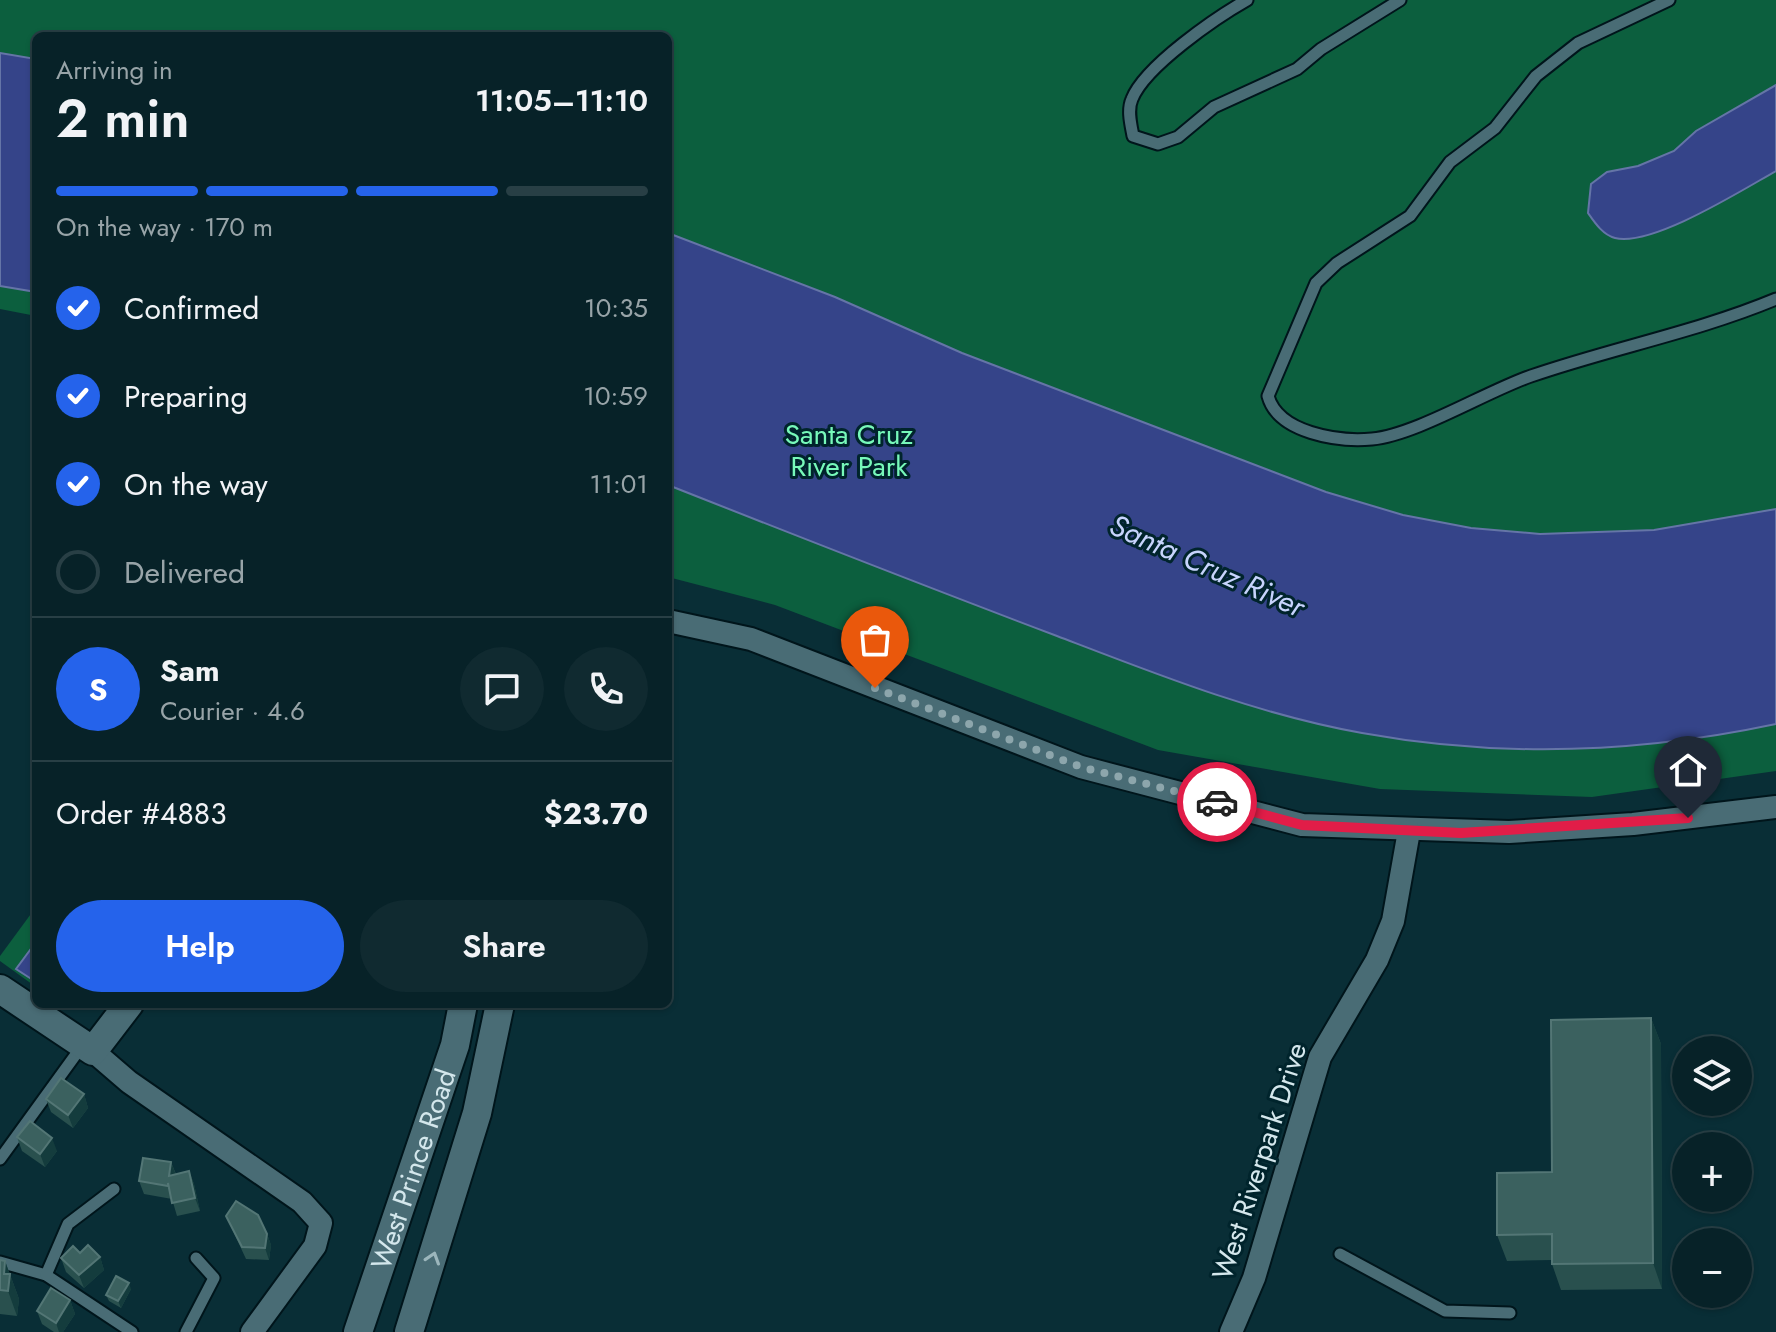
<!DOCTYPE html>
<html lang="en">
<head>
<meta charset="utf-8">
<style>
  :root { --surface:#072228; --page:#102a30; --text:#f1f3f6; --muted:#98a4a8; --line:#283f45; --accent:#2563eb }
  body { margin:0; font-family:Jost,sans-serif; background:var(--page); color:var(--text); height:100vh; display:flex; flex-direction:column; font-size:30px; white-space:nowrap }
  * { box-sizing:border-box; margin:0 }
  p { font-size:26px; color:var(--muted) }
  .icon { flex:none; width:44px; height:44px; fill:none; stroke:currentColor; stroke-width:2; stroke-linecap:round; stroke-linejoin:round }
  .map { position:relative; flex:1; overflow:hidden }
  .sheet { position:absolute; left:32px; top:32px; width:640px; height:976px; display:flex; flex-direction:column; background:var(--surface); border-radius:12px; box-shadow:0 2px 6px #0004,0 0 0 2px var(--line) }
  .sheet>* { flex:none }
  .fabs { position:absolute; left:1672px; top:1036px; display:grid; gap:16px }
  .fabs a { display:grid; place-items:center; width:80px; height:80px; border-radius:50%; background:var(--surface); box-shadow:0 2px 6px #0004,0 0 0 2px var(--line); font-size:40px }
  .pin { position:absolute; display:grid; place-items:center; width:68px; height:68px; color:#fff; margin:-82px -34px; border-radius:50% 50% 50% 0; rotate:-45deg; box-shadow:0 0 8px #0007 }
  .pin .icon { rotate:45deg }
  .courier { position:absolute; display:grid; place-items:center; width:80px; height:80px; margin:-40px; border:6px solid #e11d48; border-radius:50%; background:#fff; color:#222; box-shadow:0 2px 10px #0007 }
  .head em { font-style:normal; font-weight:600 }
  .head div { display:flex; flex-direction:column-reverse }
  .head { display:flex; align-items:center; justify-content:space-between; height:136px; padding:0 24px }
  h1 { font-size:52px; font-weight:600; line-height:60px }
  .bar { display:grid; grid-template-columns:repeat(4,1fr); gap:12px 8px; align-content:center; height:96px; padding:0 24px }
  .bar i { height:10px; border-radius:6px; background:var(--line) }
  .bar .active { background:var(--accent) }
  .bar p { grid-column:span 4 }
  .line { display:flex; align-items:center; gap:20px; padding:0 24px; border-top:2px solid var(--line) }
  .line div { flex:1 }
  .round { display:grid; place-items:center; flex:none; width:84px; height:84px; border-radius:42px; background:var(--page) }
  ol { padding:0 24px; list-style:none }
  li { display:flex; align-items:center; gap:24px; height:88px }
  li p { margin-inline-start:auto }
  li .icon { padding:8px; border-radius:50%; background:var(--accent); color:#fff; stroke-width:4 }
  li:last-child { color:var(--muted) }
  li i { width:44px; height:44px; border:4px solid var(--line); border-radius:50% }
  .button { display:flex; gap:16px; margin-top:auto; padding:16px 24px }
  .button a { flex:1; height:92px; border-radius:48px; background:var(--accent); color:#fff; font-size:32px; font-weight:600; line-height:92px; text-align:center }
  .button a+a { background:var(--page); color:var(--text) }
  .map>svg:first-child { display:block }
</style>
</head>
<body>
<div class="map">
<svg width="1776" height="1332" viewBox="0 0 1776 1332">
  <rect width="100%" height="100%" fill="#092e36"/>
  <g fill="#0c5f3e">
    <polygon points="0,0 1776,0 1776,771 1592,797 1380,789 1158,750 775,605 668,577 668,36 36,36 36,316 0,309"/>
    <polygon points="36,907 36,987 0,961 0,956"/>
  </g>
  <g fill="#354489" stroke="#6575a7" stroke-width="2">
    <polygon points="0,53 36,59 36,292 0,286"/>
    <path d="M1776,85V171C1742,190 1652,247 1615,238C1603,235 1595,223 1588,213L1591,184L1607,172L1638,166L1674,151L1696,131Z"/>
    <path d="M668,233L835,297L962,353L1326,492L1403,515L1471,528L1540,534L1654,530L1776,509V724C1640,753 1499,758 1362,733C1256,714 1156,674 1057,636C927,587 797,536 668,485Z"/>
    <polygon points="36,942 36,982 16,969"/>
  </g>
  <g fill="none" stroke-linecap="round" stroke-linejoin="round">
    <defs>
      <g id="service">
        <path d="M1247,0C1217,17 1145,66 1132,99C1127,110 1131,125 1133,136L1158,144L1178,137L1214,107L1297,69L1321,49L1400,0"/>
        <path d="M1669,0L1578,43L1536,76L1495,128L1450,162L1410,216L1337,263L1316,283L1268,396C1278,433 1338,442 1372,439C1416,435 1487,391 1531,376C1612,348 1697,332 1776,299"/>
        <polyline points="0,1159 82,1046"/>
        <polyline points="1340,1254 1445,1311 1510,1313"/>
        <polyline points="0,1262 46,1275 132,1332"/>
        <polyline points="46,1275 68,1224 114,1189"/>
        <polyline points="186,1332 214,1278 196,1258"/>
      </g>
      <g id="minor">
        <polyline points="668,621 751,639 1081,767 1302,825 1509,832 1633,824 1776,807"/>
        <polyline points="93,1051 129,1082 302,1202 321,1223 315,1246 252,1332"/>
        <polyline points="1231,1332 1254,1278 1320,1057 1377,960 1393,921 1409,831"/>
      </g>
      <g id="tertiary">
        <polyline points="0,989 93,1051 129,1004"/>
        <path id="s1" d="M358,1332L455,1045L463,1004"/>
        <polyline points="409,1332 477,1113 500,1004"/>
      </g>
    </defs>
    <use href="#service" stroke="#00151b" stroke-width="15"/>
    <use href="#minor" stroke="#00151b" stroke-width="26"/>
    <use href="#tertiary" stroke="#00151b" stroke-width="32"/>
    <use href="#service" stroke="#496c75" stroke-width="11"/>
    <use href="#minor" stroke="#496c75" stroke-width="22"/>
    <use href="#tertiary" stroke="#496c75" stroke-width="28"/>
  </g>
  <g fill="#29504e">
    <polygon points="1651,1018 1661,1044 1662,1289 1561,1290 1552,1264 1552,1260 1507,1261 1497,1235 1552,1172"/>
    <polygon points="84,1094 88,1108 73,1128 51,1112 46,1099"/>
    <polygon points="17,1137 57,1151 45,1167 22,1151"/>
    <polygon points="171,1162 176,1174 189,1171 194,1184 200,1211 177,1216 172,1199 144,1194 139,1181"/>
    <polygon points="226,1216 267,1234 271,1245 269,1260 246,1259"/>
    <polygon points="80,1253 100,1257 104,1270 84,1288 66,1272 61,1258"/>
    <polygon points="0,1260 5,1261 19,1299 17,1316 0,1314"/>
    <polygon points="131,1289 121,1308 109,1301 106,1295"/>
    <polygon points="70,1300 75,1314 63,1332 54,1332 42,1324 37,1311"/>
  </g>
  <g fill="#143c3d">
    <polygon points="1651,1018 1661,1044 1662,1289 1653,1263"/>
    <polygon points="84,1094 88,1108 73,1128 68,1115"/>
    <polygon points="52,1138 57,1151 45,1167 40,1154"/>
    <polygon points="171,1162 176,1175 169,1176"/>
    <polygon points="189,1171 194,1184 200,1211 195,1198"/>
    <polygon points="267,1234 271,1245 269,1260 265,1248"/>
    <polygon points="100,1257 104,1270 84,1288 79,1275"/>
    <polygon points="5,1261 19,1299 17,1316 8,1291 4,1274"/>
    <polygon points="129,1283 131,1289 121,1308 118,1301"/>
    <polygon points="70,1300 75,1314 63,1332 59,1332 56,1323"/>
  </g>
  <g fill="#3b615f" stroke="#537675" stroke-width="2">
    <polygon points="1651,1018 1653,1263 1552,1264 1552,1234 1497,1235 1497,1173 1552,1172 1551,1020"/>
    <polygon points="61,1078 84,1094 68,1115 46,1099"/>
    <polygon points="30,1121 52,1138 40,1154 17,1137"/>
    <polygon points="143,1158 171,1162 169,1176 189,1171 195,1198 172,1203 168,1183 168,1186 139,1181"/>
    <polygon points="236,1201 258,1215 267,1234 265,1248 242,1247 226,1216"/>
    <polygon points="88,1245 100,1257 79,1275 61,1258 73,1246 80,1253"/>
    <polygon points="0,1260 5,1261 4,1274 10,1274 8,1291 0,1290"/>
    <polygon points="116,1276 129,1283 118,1301 106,1295"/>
    <polygon points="51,1288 70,1300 56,1323 37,1311"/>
  </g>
  <defs><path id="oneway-chevron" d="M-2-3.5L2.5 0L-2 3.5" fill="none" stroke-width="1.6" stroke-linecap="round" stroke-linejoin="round" transform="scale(2)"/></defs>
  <use stroke="#9cb6bc" href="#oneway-chevron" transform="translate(433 1258) rotate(-72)"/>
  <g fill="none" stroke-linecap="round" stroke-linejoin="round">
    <polyline stroke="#8da6ac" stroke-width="8" stroke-dasharray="0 14.4" points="875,688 1081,767 1217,802"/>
    <polyline stroke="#e11d48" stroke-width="10" points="1217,802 1302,825 1461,833 1688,818"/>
  </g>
  <g text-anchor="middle" stroke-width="6" stroke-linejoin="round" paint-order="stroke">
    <g font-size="28" fill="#77f9ba" stroke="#00242c">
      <text x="849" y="444">Santa Cruz<tspan x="849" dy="32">River Park</tspan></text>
    </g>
    <g font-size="28" fill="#d4e7ec" stroke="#00242c">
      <text transform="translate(1259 1161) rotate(-72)" y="10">West Riverpark Drive</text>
      <text dy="10" stroke="none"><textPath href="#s1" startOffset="172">West Prince Road</textPath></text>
    </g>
    <g font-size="30" font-style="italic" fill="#c7d4fd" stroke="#00242c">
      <text transform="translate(1207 566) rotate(24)" y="10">Santa Cruz River</text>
    </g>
  </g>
</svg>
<div class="fabs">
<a><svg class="icon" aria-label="layers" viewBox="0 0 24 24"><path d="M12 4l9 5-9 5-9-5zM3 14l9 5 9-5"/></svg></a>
<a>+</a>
<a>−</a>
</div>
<div class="pin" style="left:875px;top:688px;background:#ea580c"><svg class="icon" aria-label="bag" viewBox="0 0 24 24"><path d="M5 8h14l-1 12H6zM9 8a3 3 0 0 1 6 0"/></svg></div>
<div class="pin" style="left:1688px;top:818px;background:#1f2937"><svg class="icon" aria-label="home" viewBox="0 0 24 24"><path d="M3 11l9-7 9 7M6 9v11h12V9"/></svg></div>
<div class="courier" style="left:1217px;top:802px"><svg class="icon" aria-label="car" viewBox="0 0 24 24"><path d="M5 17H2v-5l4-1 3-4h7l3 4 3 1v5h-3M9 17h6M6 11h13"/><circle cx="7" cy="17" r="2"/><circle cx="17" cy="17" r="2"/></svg></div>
<section class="sheet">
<div class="head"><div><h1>2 min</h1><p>Arriving in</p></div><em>11:05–11:10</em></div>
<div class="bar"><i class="active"></i><i class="active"></i><i class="active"></i><i></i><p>On the way · 170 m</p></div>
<ol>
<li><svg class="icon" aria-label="check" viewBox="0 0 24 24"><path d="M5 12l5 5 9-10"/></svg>Confirmed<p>10:35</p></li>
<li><svg class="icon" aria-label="check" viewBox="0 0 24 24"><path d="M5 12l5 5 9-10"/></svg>Preparing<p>10:59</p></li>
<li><svg class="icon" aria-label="check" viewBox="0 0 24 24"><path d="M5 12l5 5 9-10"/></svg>On the way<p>11:01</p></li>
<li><i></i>Delivered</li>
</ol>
<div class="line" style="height:144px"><b class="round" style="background:var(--accent);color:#fff">S</b><div><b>Sam</b><p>Courier · 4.6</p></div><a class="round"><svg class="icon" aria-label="chat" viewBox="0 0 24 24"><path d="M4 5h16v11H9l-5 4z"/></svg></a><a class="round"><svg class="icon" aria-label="phone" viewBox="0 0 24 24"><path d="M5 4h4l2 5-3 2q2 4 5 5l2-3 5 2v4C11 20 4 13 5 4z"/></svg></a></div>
<div class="line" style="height:104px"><div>Order #4883</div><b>$23.70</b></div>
<div class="button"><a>Help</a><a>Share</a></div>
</section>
</div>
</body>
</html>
